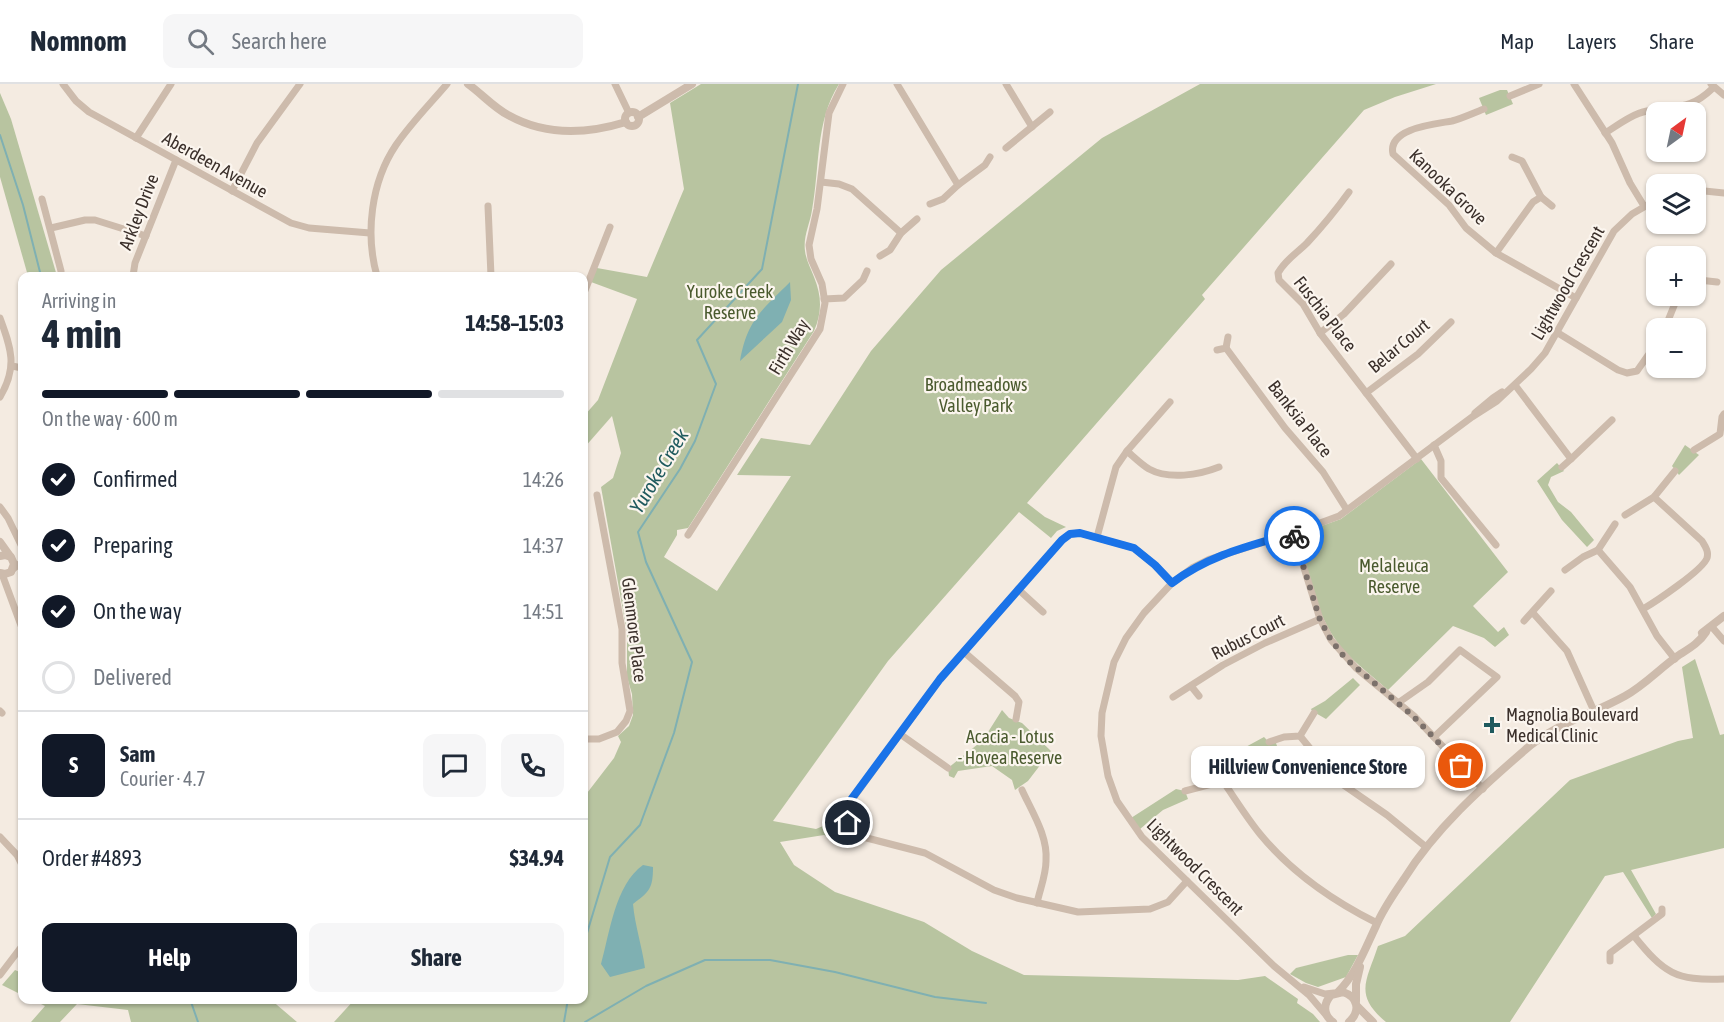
<!DOCTYPE html>
<html lang="en">
<head>
<meta charset="utf-8">
<style>
  :root { --surface:#fff; --page:#f6f6f7; --text:#1f2937; --muted:#747a83; --line:#e0e1e3; --accent:#111827 }
  body { margin:0; font-family:"Asap Condensed",sans-serif; background:var(--page); color:var(--text); height:100vh; display:flex; flex-direction:column; font-size:22px; white-space:nowrap }
  * { box-sizing:border-box; margin:0 }
  p { font-size:20px; color:var(--muted) }
  .icon { flex:none; width:33px; height:33px; fill:none; stroke:currentColor; stroke-width:2; stroke-linecap:round; stroke-linejoin:round }
  .map { position:relative; flex:1; overflow:hidden }
  .drawer { position:absolute; left:18px; top:188px; width:570px; height:732px; display:flex; flex-direction:column; background:var(--surface); border-radius:12px; box-shadow:0 2px 4px #0004 }
  .drawer>* { flex:none }
  .needle { width:39px; rotate:33deg }
  .fabs { position:absolute; left:1646px; top:18px; display:grid; gap:12px }
  .fabs a { display:grid; place-items:center; width:60px; height:60px; border-radius:12px; background:var(--surface); box-shadow:0 2px 4px #0004; font-size:30px }
  .pin { position:absolute; display:grid; place-items:center; width:51px; height:51px; color:#fff; margin:-26px; border:3px solid #fff; border-radius:50%; box-shadow:0 2px 6px #0007 }
  .courier { position:absolute; display:grid; place-items:center; width:60px; height:60px; margin:-30px; border:4px solid #1a73e8; border-radius:50%; background:#fff; color:#222; box-shadow:0 2px 8px #0007 }
  .bubble { position:absolute; height:42px; border-radius:12px; background:var(--surface); box-shadow:0 2px 4px #0004; font-size:20px; font-weight:700; line-height:42px; text-align:center }
  .overview em { font-style:normal; font-weight:700 }
  .overview div { display:flex; flex-direction:column-reverse }
  .overview { display:flex; align-items:center; justify-content:space-between; height:102px; padding:0 24px }
  h1 { font-size:39px; font-weight:700; line-height:45px }
  .bar { display:grid; grid-template-columns:repeat(4,1fr); gap:9px 6px; align-content:center; height:72px; padding:0 24px }
  .bar i { height:8px; border-radius:4px; background:var(--line) }
  .bar .active { background:var(--accent) }
  .bar p { grid-column:span 4 }
  .line { display:flex; align-items:center; gap:15px; padding:0 24px; border-top:2px solid var(--line) }
  .line div { flex:1 }
  .round { display:grid; place-items:center; flex:none; width:63px; height:63px; border-radius:12px; background:var(--page) }
  ol { padding:0 24px; list-style:none }
  li { display:flex; align-items:center; gap:18px; height:66px }
  li p { margin-inline-start:auto }
  li .icon { padding:6px; border-radius:50%; background:var(--accent); color:#fff; stroke-width:4 }
  li:last-child { color:var(--muted) }
  li i { width:33px; height:33px; border:3px solid var(--line); border-radius:50% }
  .cta { display:flex; gap:12px; margin-top:auto; padding:12px 24px }
  .cta a { flex:1; height:69px; border-radius:12px; background:var(--accent); color:#fff; font-size:24px; font-weight:700; line-height:69px; text-align:center }
  .cta a+a { background:var(--page); color:var(--text) }
  header { display:flex; align-items:center; gap:36px; box-sizing:border-box; height:84px; padding:0 30px; background:var(--surface); border-bottom:2px solid var(--line) }
  header strong { font-size:28px }
  nav { display:flex; gap:33px; margin-inline-start:auto; font-size:21px }
  .search { width:420px; height:54px; background:var(--page); display:flex; align-items:center; gap:15px; box-sizing:border-box; padding:0 21px; border-radius:12px; color:var(--muted); font-size:22px }
  .map>svg:first-child { display:block }
</style>
</head>
<body>
<header>
<strong>Nomnom</strong>
<div class="search"><svg class="icon" aria-label="search" viewBox="0 0 24 24"><circle cx="10" cy="10" r="6"/><path d="M15 15l6 6"/></svg>Search here</div>
<nav><a>Map</a><a>Layers</a><a>Share</a></nav>
</header>
<div class="map">
<svg width="1724" height="938" viewBox="0 0 1724 938">
  <rect width="100%" height="100%" fill="#f4ebe1"/>
  <g fill="#b8c4a0">
    <path d="M701,0H839C815,38 820,83 812,126C810,140 803,152 805,167C806,176 811,185 814,193C822,213 822,228 814,247L688,444L677,446V451L664,473L717,507L791,392L737,391L761,354L810,361L871,267L941,186L1102,54L1200,0H1436L1395,13L1364,26L1202,211L1205,215L1027,419L1045,433L1066,443L1057,447L1051,454L1019,428L888,577L773,737L816,745L830,739L842,737L845,744L831,754L824,751L780,758L794,781L835,808L924,838L972,867L1024,891L1238,896L1265,892L1298,915L1297,919L1313,930L1320,938H334L355,915H584V713L614,674L621,658L618,652L629,642L633,631L632,610L627,593V549L601,403L613,394L621,369L612,332L584,364V332L598,316L637,215L591,198L597,184L647,193L684,105L670,19Z"/>
    <polygon points="1500,6 1507,6 1513,20 1486,31 1479,14"/>
    <polygon points="0,9 11,35 57,192 28,192 0,93"/>
    <polygon points="1685,361 1699,371 1679,391 1672,382"/>
    <path d="M1421,375L1508,488L1473,522L1498,548L1504,543L1509,551L1495,563L1484,554L1453,542L1388,606C1370,590 1349,575 1335,555C1315,525 1307,485 1296,451L1341,435Z"/>
    <polygon points="1557,379 1564,387 1551,393 1548,401 1558,418 1571,428 1594,456 1587,463 1562,436 1537,397"/>
    <path d="M1695,575L1720,651L1724,650V764L1631,786L1656,830L1652,834L1623,788L1605,792L1510,938H1386C1353,911 1367,896 1378,862L1405,852L1570,696L1678,657L1693,654L1682,583Z"/>
    <polygon points="1353,594 1360,601 1326,635 1312,627 1311,625 1325,617"/>
    <polygon points="1002,626 1009,634 1022,639 1051,667 1028,697 1015,706 1012,696 992,682 958,687 954,694 949,692 948,684 983,656"/>
    <polygon points="1264,653 1269,658 1276,659 1277,662 1252,674 1244,671 1242,665"/>
    <polygon points="1176,705 1185,707 1188,715 1163,726 1140,745 1131,734"/>
    <polygon points="1348,871 1358,871 1346,893 1318,903 1306,899 1290,890 1296,884"/>
    <polygon points="15,886 22,889 22,911 2,901"/>
    <polygon points="31,915 270,915 297,938 131,938 128,926 77,920 60,938 31,938 45,922"/>
  </g>
  <g fill="#7fb0b2">
    <path d="M790,198L791,216L782,238L740,277C747,236 762,226 790,198Z"/>
    <path d="M643,781L653,783C653,805 649,808 633,820C635,842 642,862 645,884L610,893L601,880C610,848 615,801 643,781Z"/>
  </g>
  <g fill="none" stroke-linecap="round" stroke-linejoin="round">
    <g stroke="#7fb0b2" stroke-width="2">
      <polyline points="0,51 23,121 41,192"/>
      <polyline points="584,859 610,773 640,741 674,649 692,578 646,478 638,448 680,385 695,357 716,300 697,256 762,185 798,0"/>
      <polyline points="190,915 198,938"/>
      <polyline points="564,938 568,915"/>
      <polyline points="585,938 646,902 705,876 770,876 835,888 935,913 986,919"/>
    </g>
    <g stroke="#cdbbac" stroke-width="7">
      <polyline points="63,0 76,17 89,28 291,139 309,144 370,149"/>
      <polyline points="615,0 629,29"/>
      <polyline points="897,0 958,101"/>
      <polyline points="1006,0 1032,43"/>
      <polyline points="1574,0 1612,59 1630,99 1644,122"/>
      <polyline points="1711,0 1724,11"/>
      <polyline points="1510,12 1539,0"/>
      <path d="M1484,25C1473,29 1463,34 1452,37C1436,40 1387,44 1393,70L1449,121L1466,144L1496,169L1576,214"/>
      <path d="M1605,49C1618,41 1632,30 1647,27C1677,21 1689,27 1713,4"/>
      <polyline points="136,54 171,0"/>
      <polyline points="1006,64 1050,28"/>
      <polyline points="821,98 839,100 852,105 901,149"/>
      <polyline points="1695,106 1724,109"/>
      <polyline points="232,107 257,59 300,0"/>
      <path d="M1349,108C1336,126 1322,143 1307,159C1297,169 1285,176 1278,189L1279,196L1303,220L1320,249L1417,375"/>
      <polyline points="1541,113 1552,122"/>
      <polyline points="42,115 61,187"/>
      <polyline points="930,120 943,115 958,101 985,81 990,73"/>
      <polyline points="488,122 491,192"/>
      <polyline points="51,144 85,136 95,136 146,152"/>
      <polyline points="1496,169 1533,118 1541,113 1522,77 1512,73"/>
      <polyline points="880,172 890,166 901,149 917,135"/>
      <polyline points="133,192 135,179 176,76"/>
      <path d="M377,192C365,150 371,98 396,61C411,39 430,20 447,0"/>
      <polyline points="1695,198 1699,196 1717,198"/>
      <polyline points="584,209 610,143"/>
      <polyline points="824,215 844,214 863,196 867,187"/>
      <path d="M0,234C11,264 18,283 0,313"/>
      <polyline points="1665,244 1678,212"/>
      <polyline points="1320,249 1344,230 1391,180"/>
      <polyline points="1558,249 1618,286 1627,289 1637,287 1656,260"/>
      <polyline points="1226,264 1285,344 1323,388 1347,426"/>
      <polyline points="1217,266 1226,264 1228,253"/>
      <polyline points="12,282 22,284"/>
      <polyline points="1515,301 1571,375 1612,336"/>
      <polyline points="1366,309 1418,270 1451,238"/>
      <polyline points="1475,329 1493,314 1502,308"/>
      <polyline points="1434,361 1441,377 1441,394 1496,461"/>
      <polyline points="1694,366 1720,350 1722,333 1724,330"/>
      <path d="M1127,367C1134,373 1141,380 1149,385C1169,396 1199,391 1219,383"/>
      <polyline points="1562,383 1571,375"/>
      <polyline points="0,423 8,434 22,463"/>
      <polyline points="1625,431 1654,413 1675,387"/>
      <polyline points="1293,449 1320,535 1331,556 1356,584 1414,632 1483,705"/>
      <polyline points="688,451 820,245 825,219 822,200 811,175 809,161 817,125 829,29 843,0"/>
      <polyline points="1097,453 1116,383 1127,367 1170,318"/>
      <polyline points="1598,466 1630,503 1657,552 1675,575"/>
      <polyline points="13,485 22,478"/>
      <polyline points="1565,486 1583,473 1598,466 1615,440"/>
      <polyline points="2,490 22,544"/>
      <polyline points="1172,499 1155,481 1134,464 1080,449 1070,450 1062,456 940,595 851,717 846,729 848,739 854,748 863,753 925,769 994,806 1017,814 1078,828 1150,825 1168,818 1187,797"/>
      <polyline points="1018,505 1043,528"/>
      <path d="M1643,525C1655,518 1703,486 1707,474C1709,467 1705,462 1702,457L1654,413"/>
      <polyline points="1533,529 1567,567 1594,627"/>
      <polyline points="1524,537 1551,507"/>
      <polyline points="1712,543 1724,557"/>
      <polyline points="964,568 1015,612 1019,618 1016,635"/>
      <polyline points="1191,602 1199,612"/>
      <polyline points="1173,613 1223,581 1265,559 1320,535"/>
      <polyline points="1398,619 1428,598 1460,566 1497,593 1434,653"/>
      <polyline points="0,627 2,629"/>
      <polyline points="900,650 948,684"/>
      <polyline points="1300,652 1335,695 1387,731 1426,763"/>
      <polyline points="584,655 599,655 617,648 626,637 630,627 622,579 622,545 597,411"/>
      <polyline points="1269,658 1284,653 1300,652 1314,629"/>
      <path d="M1223,697C1235,715 1247,734 1260,750C1292,789 1333,817 1377,839"/>
      <path d="M1022,706C1032,728 1048,752 1046,777C1046,791 1040,805 1037,819"/>
      <polyline points="1185,707 1223,697 1244,671"/>
      <polyline points="0,753 17,771 22,781"/>
      <path d="M1634,852C1664,889 1675,897 1724,895"/>
      <polyline points="1610,877 1610,869 1662,830 1662,825"/>
      <polyline points="0,891 22,862"/>
      <polyline points="1304,903 1325,910 1334,909"/>
      <polyline points="1326,931 1309,911 1274,882 1142,753 1117,717 1108,692 1101,652 1102,629 1114,578 1126,554 1144,529 1172,499 1192,484 1210,475 1293,449 1339,432 1472,333 1497,317 1531,285 1545,269 1614,147 1632,130 1656,116"/>
    </g>
    <g stroke="#cdbbac" stroke-width="8">
      <path d="M468,0C482,10 493,23 508,31C545,52 587,50 626,38"/>
      <circle cx="632" cy="35" r="7"/>
      <polyline points="638,33 692,0"/>
      <polyline points="0,458 10,472"/>
      <polyline points="0,472 5,471 11,473 14,480 11,488 5,490 0,489"/>
      <polyline points="1702,549 1724,532"/>
      <path d="M1338,908C1356,890 1365,865 1376,842C1383,825 1394,810 1404,795C1435,745 1481,704 1525,666C1554,640 1591,631 1625,612C1645,601 1660,584 1679,571C1690,564 1699,559 1706,548"/>
      <polyline points="1356,917 1356,900 1360,883"/>
      <polyline points="1357,922 1373,938"/>
      <path d="M1333,938C1323,931 1323,920 1331,911L1343,908C1358,913 1361,927 1349,938"/>
    </g>
  </g>
  <g fill="none" stroke-linecap="round" stroke-linejoin="round">
    <polyline stroke="#7c716b" stroke-width="6" stroke-dasharray="0 10.8" points="1294,452 1320,536 1331,556 1345,574 1413,632 1461,682"/>
    <path stroke="#1a73e8" stroke-width="8" d="M848,739L846,729L850,717L940,595L1062,456L1070,450L1080,449L1134,464L1155,481L1172,499C1209,471 1249,462 1293,449L1294,452"/>
  </g>
  <path fill="#1f5a5e" stroke="#fbf5ee" stroke-width="2" d="M1489 632h6v6h6v6h-6v6h-6v-6h-6v-6h6z"/>
  <g text-anchor="middle" stroke-width="4.5" stroke-linejoin="round" paint-order="stroke">
    <g font-size="18" fill="#3b302b" stroke="#fbf5ee">
      <text transform="translate(215 81) rotate(29)" y="6">Aberdeen Avenue</text>
      <text transform="translate(1448 103) rotate(44)" y="6">Kanooka Grove</text>
      <text transform="translate(139 128) rotate(-69)" y="6">Arkley Drive</text>
      <text transform="translate(1568 199) rotate(-60)" y="6">Lightwood Crescent</text>
      <text transform="translate(1325 230) rotate(52)" y="6">Fuschia Place</text>
      <text transform="translate(1399 262) rotate(-40)" y="6">Belar Court</text>
      <text transform="translate(789 263) rotate(-59)" y="6">Firth Way</text>
      <text transform="translate(1300 335) rotate(52)" y="6">Banksia Place</text>
      <text transform="translate(634 546) rotate(83)" y="6">Glenmore Place</text>
      <text transform="translate(1248 553) rotate(-27)" y="6">Rubus Court</text>
      <text transform="translate(1195 783) rotate(45)" y="6">Lightwood Crescent</text>
    </g>
    <g font-size="18" fill="#4a5a2e" stroke="#fbf5ee">
      <text x="730" y="214">Yuroke Creek<tspan x="730" dy="21">Reserve</tspan></text>
      <text x="976" y="307">Broadmeadows<tspan x="976" dy="21">Valley Park</tspan></text>
      <text x="1394" y="488">Melaleuca<tspan x="1394" dy="21">Reserve</tspan></text>
      <text x="1010" y="659">Acacia - Lotus<tspan x="1010" dy="21">- Hovea Reserve</tspan></text>
    </g>
    <g font-size="18" fill="#3b302b" stroke="#fbf5ee" text-anchor="start">
      <text x="1506" y="637">Magnolia Boulevard<tspan x="1506" dy="21">Medical Clinic</tspan></text>
    </g>
    <g font-size="20" font-style="italic" fill="#1f5a5e" stroke="#fbf5ee">
      <text transform="translate(659 387) rotate(-59)" y="7">Yuroke Creek</text>
    </g>
  </g>
</svg>
<div class="fabs">
<a><svg class="needle" viewBox="-14 -14 28 28"><path d="M0-13l5 13h-10z" fill="#e53935"/><path d="M0 13l5-13h-10z" fill="#747a83"/></svg></a>
<a><svg class="icon" aria-label="layers" viewBox="0 0 24 24"><path d="M12 4l9 5-9 5-9-5zM3 14l9 5 9-5"/></svg></a>
<a>+</a>
<a>−</a>
</div>
<div class="pin" style="left:1461px;top:682px;background:#ea580c"><svg class="icon" aria-label="bag" viewBox="0 0 24 24"><path d="M5 8h14l-1 12H6zM9 8a3 3 0 0 1 6 0"/></svg></div>
<div class="pin" style="left:848px;top:739px;background:#1f2937"><svg class="icon" aria-label="home" viewBox="0 0 24 24"><path d="M3 11l9-7 9 7M6 9v11h12V9"/></svg></div>
<div class="courier" style="left:1294px;top:452px"><svg class="icon" aria-label="bike" viewBox="0 0 24 24"><circle cx="6" cy="16" r="4"/><circle cx="18" cy="16" r="4"/><path d="M6 16l4-8h5l3 8M10 8l3 8H6M13 5h3"/></svg></div>
<div class="bubble" style="left:1191px;top:662px;width:234px">Hillview Convenience Store</div>
<section class="drawer">
<div class="overview"><div><h1>4 min</h1><p>Arriving in</p></div><em>14:58–15:03</em></div>
<div class="bar"><i class="active"></i><i class="active"></i><i class="active"></i><i></i><p>On the way · 600 m</p></div>
<ol>
<li><svg class="icon" aria-label="check" viewBox="0 0 24 24"><path d="M5 12l5 5 9-10"/></svg>Confirmed<p>14:26</p></li>
<li><svg class="icon" aria-label="check" viewBox="0 0 24 24"><path d="M5 12l5 5 9-10"/></svg>Preparing<p>14:37</p></li>
<li><svg class="icon" aria-label="check" viewBox="0 0 24 24"><path d="M5 12l5 5 9-10"/></svg>On the way<p>14:51</p></li>
<li><i></i>Delivered</li>
</ol>
<div class="line" style="height:108px"><b class="round" style="background:var(--accent);color:#fff">S</b><div><b>Sam</b><p>Courier · 4.7</p></div><a class="round"><svg class="icon" aria-label="chat" viewBox="0 0 24 24"><path d="M4 5h16v11H9l-5 4z"/></svg></a><a class="round"><svg class="icon" aria-label="phone" viewBox="0 0 24 24"><path d="M5 4h4l2 5-3 2q2 4 5 5l2-3 5 2v4C11 20 4 13 5 4z"/></svg></a></div>
<div class="line" style="height:78px"><div>Order #4893</div><b>$34.94</b></div>
<div class="cta"><a>Help</a><a>Share</a></div>
</section>
</div>
</body>
</html>
